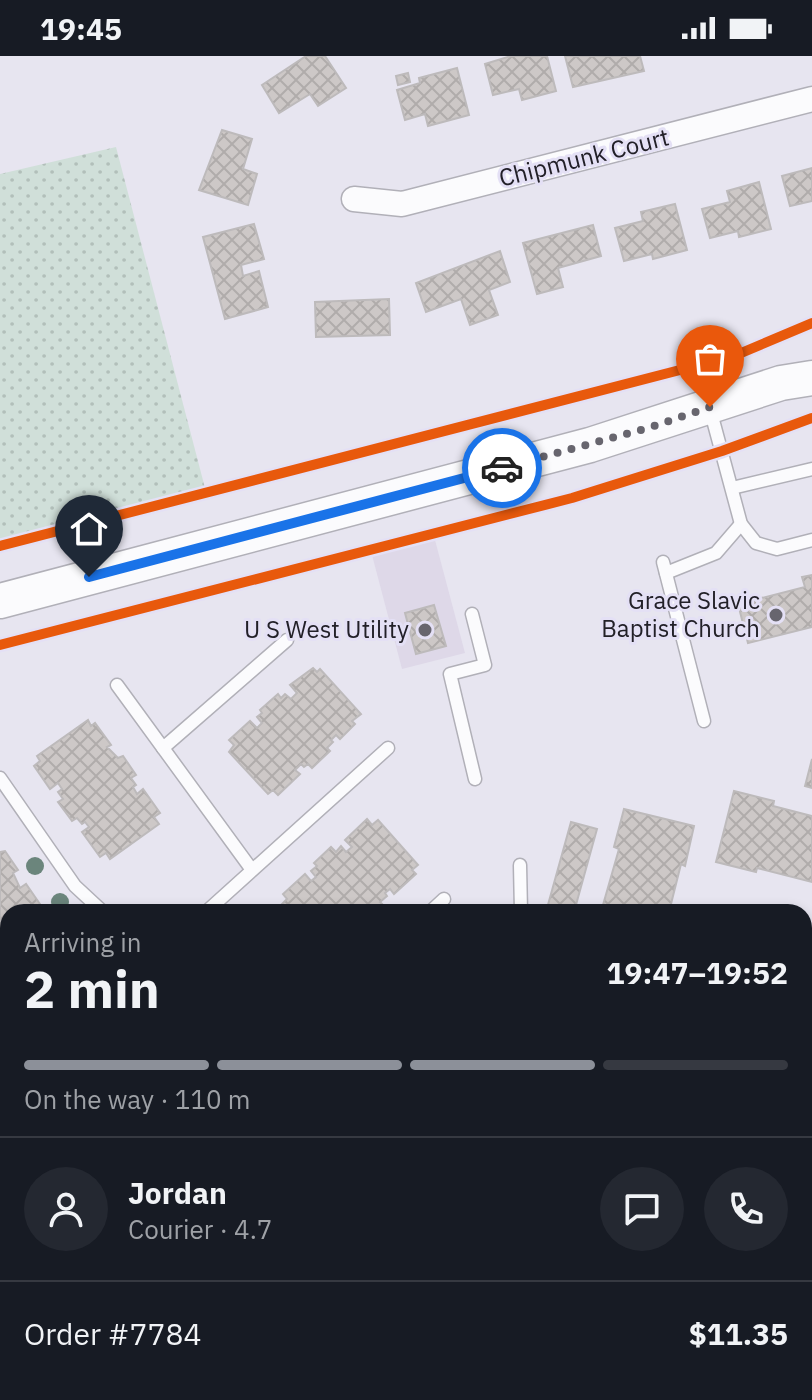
<!DOCTYPE html>
<html lang="en">
<head>
<meta charset="utf-8">
<style>
  :root { --surface:#171b24; --page:#242831; --text:#f1f3f6; --muted:#9ea1a6; --line:#363941; --accent:#8c9099 }
  body { margin:0; font-family:"IBM Plex Sans",sans-serif; background:var(--page); color:var(--text); height:100vh; display:flex; flex-direction:column; font-size:30px; white-space:nowrap }
  * { box-sizing:border-box; margin:0 }
  p { font-size:26px; color:var(--muted) }
  .icon { flex:none; width:44px; height:44px; fill:none; stroke:currentColor; stroke-width:2; stroke-linecap:round; stroke-linejoin:round }
  .map { position:relative; flex:1; overflow:hidden }
  .sheet { position:absolute; left:0px; top:848px; width:812px; height:496px; display:flex; flex-direction:column; background:var(--surface); border-radius:24px 24px 0 0; box-shadow:0 4px 12px #0003 }
  .sheet>* { flex:none }
  .pin { position:absolute; display:grid; place-items:center; width:68px; height:68px; color:#fff; margin:-82px -34px; border-radius:50% 50% 50% 0; rotate:-45deg; box-shadow:0 0 8px #0007 }
  .pin .icon { rotate:45deg }
  .courier { position:absolute; display:grid; place-items:center; width:80px; height:80px; margin:-40px; border:6px solid #1a73e8; border-radius:50%; background:#fff; color:#222; box-shadow:0 2px 10px #0007 }
  .overview em { font-style:normal; font-weight:800 }
  .overview div { display:flex; flex-direction:column-reverse }
  .overview { display:flex; align-items:center; justify-content:space-between; height:136px; padding:0 24px }
  h1 { font-size:52px; font-weight:800; line-height:60px }
  .bar { display:grid; grid-template-columns:repeat(4,1fr); gap:12px 8px; align-content:center; height:96px; padding:0 24px }
  .bar i { height:10px; border-radius:6px; background:var(--line) }
  .bar .active { background:var(--accent) }
  .bar p { grid-column:span 4 }
  .line { display:flex; align-items:center; gap:20px; padding:0 24px; border-top:2px solid var(--line) }
  .line div { flex:1 }
  .round { display:grid; place-items:center; flex:none; width:84px; height:84px; border-radius:42px; background:var(--page) }
  .status { display:flex; justify-content:space-between; align-items:center; height:56px; padding:0 40px; background:var(--surface); direction:ltr }
  .status svg { height:22px; fill:currentColor }
  .map>svg:first-child { display:block }
</style>
</head>
<body>
<div class="status"><b>19:45</b><svg viewBox="0 0 49 12"><path d="M0 12V9h3v3zM5 12V6h3v6zM10 12V3h3v9zM15 12V0h3v12zM26 1h20v11H26zM47 4h2v5h-2z"/></svg></div>
<div class="map">
<svg width="812" height="1344" viewBox="0 0 812 1344">
  <defs>
    <pattern id="green-dots" width="8" height="8" patternUnits="userSpaceOnUse" patternTransform="scale(2)"><rect width="8" height="8" fill="#d0dfd9"/><path d="M2 2h.1M6 6h.1" fill="none" stroke="#b2bfba" stroke-width="1.8" stroke-linecap="round"/></pattern>
    <pattern id="building-cross-hatch" width="8" height="8" patternUnits="userSpaceOnUse" patternTransform="scale(2)"><rect width="8" height="8" fill="#cdc8c7"/><path d="M0 0l8 8M0 8l8-8" fill="none" stroke="#b0acab"/></pattern>
  </defs>
  <rect width="100%" height="100%" fill="#e7e5f0"/>
  <polygon fill="#ded8e8" points="435,484 465,597 402,613 372,499"/>
  <polygon fill="url(#green-dots)" points="116,91 205,432 0,485 0,118"/>
  <g fill="url(#building-cross-hatch)" stroke="#bdbabb" stroke-width="2">
    <polygon points="306,0 325,0 346,32 318,50 310,38 279,57 262,29"/>
    <polygon points="511,0 547,0 556,35 522,44 519,33 493,39 485,8"/>
    <polygon points="565,0 640,0 644,15 573,31"/>
    <polygon points="457,12 469,59 428,70 425,58 405,64 397,34 420,27 419,22"/>
    <polygon points="408,17 410,26 398,29 396,20"/>
    <polygon points="222,74 252,83 243,113 257,118 248,149 199,134"/>
    <polygon points="812,112 812,145 790,150 782,120"/>
    <polygon points="759,126 771,173 739,181 738,175 710,182 702,153 730,146 727,135"/>
    <polygon points="675,148 687,194 653,203 652,198 624,205 615,172 643,165 641,156"/>
    <polygon points="254,168 264,203 241,209 243,220 259,215 268,251 225,263 203,181"/>
    <polygon points="593,169 601,200 558,212 563,231 537,238 523,187"/>
    <polygon points="500,195 510,226 489,234 498,259 470,269 461,243 426,256 416,227"/>
    <polygon points="389,243 390,279 316,281 315,246"/>
    <polygon points="812,519 812,571 748,587 738,548 805,531 802,521"/>
    <polygon points="434,549 446,590 416,598 405,557"/>
    <polygon points="313,612 317,616 320,613 361,658 352,665 355,668 340,683 336,679 331,684 333,686 327,692 330,695 312,712 308,708 304,711 301,708 295,714 300,718 278,739 273,734 268,738 229,696 234,689 229,684 250,665 257,672 262,667 257,661 262,657 260,654 278,638 281,642 285,638 291,643 297,637 290,629"/>
    <polygon points="88,664 91,670 95,667 111,689 107,691 118,702 123,700 136,719 131,722 136,729 133,731 137,738 143,733 160,757 154,761 159,768 110,803 106,797 100,801 82,776 89,771 85,766 82,768 77,762 72,765 58,746 63,743 58,736 62,733 58,727 50,733 34,710 40,705 37,700"/>
    <polygon points="812,703 812,732 805,730"/>
    <polygon points="734,735 774,745 773,750 812,760 812,826 757,812 756,816 716,806"/>
    <polygon points="624,753 694,770 685,810 681,808 669,856 601,856 619,793 614,791"/>
    <polygon points="367,763 372,769 378,764 418,809 412,814 416,818 394,838 390,833 385,837 387,840 380,846 384,850 377,856 289,856 282,848 287,843 283,838 305,818 311,825 316,821 311,815 317,810 314,807 331,791 336,796 341,790 346,796 352,791 345,784"/>
    <polygon points="571,766 597,773 574,856 546,856"/>
    <polygon points="5,795 18,814 13,817 20,832 26,828 42,851 39,856 8,856 8,880 0,885 0,796"/>
    <polygon points="804,974 812,976 810,1050 804,1048"/>
    <polygon points="804,1070 812,1072 812,1100 804,1098"/>
    <polygon points="646,1336 710,1336 713,1344 648,1344"/>
  </g>
  <g fill="none" stroke-linecap="round" stroke-linejoin="round">
    <defs>
      <g id="lane">
        <polyline points="710,353 741,468 756,487 777,493 812,484"/>
        <polyline points="732,432 812,413"/>
        <polyline points="663,506 704,665"/>
        <polyline points="666,517 716,497 741,468"/>
        <polyline points="472,558 485,609 450,618 475,723"/>
        <polyline points="117,629 252,814"/>
        <polyline points="163,692 287,584"/>
        <polyline points="0,722 75,830 103,856"/>
        <polyline points="520,809 521,856"/>
        <polyline points="206,856 388,692"/>
        <polyline points="430,856 444,843"/>
        <polyline points="0,1117 8,1117"/>
        <polyline points="804,1120 812,1122"/>
        <polyline points="280,1344 311,1336"/>
      </g>
      <g id="street">
        <polyline points="354,143 402,148 812,43"/>
        <polyline points="0,985 8,981"/>
        <polyline points="0,1302 8,1308"/>
        <polyline points="51,1336 63,1344"/>
      </g>
      <polyline id="secondary" points="0,545 590,389 781,327 812,322"/>
    </defs>
    <use href="#lane" stroke="#b1b0b8" stroke-width="15"/>
    <use href="#street" stroke="#b1b0b8" stroke-width="27"/>
    <use href="#secondary" stroke="#b1b0b8" stroke-width="37"/>
    <use href="#lane" stroke="#fbfbfd" stroke-width="12"/>
    <use href="#street" stroke="#fbfbfd" stroke-width="24"/>
    <use href="#secondary" stroke="#fbfbfd" stroke-width="34"/>
    <defs>
      <g id="cycleway">
        <polyline points="0,490 734,300 812,267"/>
        <polyline points="0,589 572,442 722,395 812,362"/>
      </g>
    </defs>
    <use href="#cycleway" stroke="#e4e0f5" stroke-width="15"/>
    <use href="#cycleway" stroke="#e8590c" stroke-width="10"/>
  </g>
  <g fill="#6b857c">
    <circle cx="35" cy="810" r="9"/>
    <circle cx="60" cy="846" r="9"/>
  </g>
  <g fill="none" stroke-linecap="round" stroke-linejoin="round">
    <polyline stroke="#67656e" stroke-width="8" stroke-dasharray="0 14.4" points="502,412 648,372 710,351"/>
    <polyline stroke="#1a73e8" stroke-width="10" points="89,521 502,412"/>
  </g>
  <g fill="#67656e" stroke="#e4e0f5" stroke-width="3">
    <circle cx="776" cy="559" r="8"/>
    <circle cx="425" cy="574" r="8"/>
  </g>
  <g text-anchor="middle" stroke-width="6" stroke-linejoin="round" paint-order="stroke">
    <g font-size="24" fill="#222028" stroke="#e4e0f5">
      <text transform="translate(584 102) rotate(-14)" y="8">Chipmunk Court</text>
    </g>
    <g font-size="24" fill="#222028" stroke="#e4e0f5" text-anchor="end">
      <text x="760" y="553">Grace Slavic<tspan x="760" dy="28">Baptist Church</tspan></text>
      <text x="409" y="582">U S West Utility</text>
    </g>
  </g>
</svg>
<div class="pin" style="left:710px;top:351px;background:#ea580c"><svg class="icon" aria-label="bag" viewBox="0 0 24 24"><path d="M5 8h14l-1 12H6zM9 8a3 3 0 0 1 6 0"/></svg></div>
<div class="pin" style="left:89px;top:521px;background:#1f2937"><svg class="icon" aria-label="home" viewBox="0 0 24 24"><path d="M3 11l9-7 9 7M6 9v11h12V9"/></svg></div>
<div class="courier" style="left:502px;top:412px"><svg class="icon" aria-label="car" viewBox="0 0 24 24"><path d="M5 17H2v-5l4-1 3-4h7l3 4 3 1v5h-3M9 17h6M6 11h13"/><circle cx="7" cy="17" r="2"/><circle cx="17" cy="17" r="2"/></svg></div>
<section class="sheet">
<div class="overview"><div><h1>2 min</h1><p>Arriving in</p></div><em>19:47–19:52</em></div>
<div class="bar"><i class="active"></i><i class="active"></i><i class="active"></i><i></i><p>On the way · 110 m</p></div>
<div class="line" style="height:144px"><a class="round"><svg class="icon" aria-label="person" viewBox="0 0 24 24"><circle cx="12" cy="8" r="4"/><path d="M4 21q1-7 8-7t8 7"/></svg></a><div><b>Jordan</b><p>Courier · 4.7</p></div><a class="round"><svg class="icon" aria-label="chat" viewBox="0 0 24 24"><path d="M4 5h16v11H9l-5 4z"/></svg></a><a class="round"><svg class="icon" aria-label="phone" viewBox="0 0 24 24"><path d="M5 4h4l2 5-3 2q2 4 5 5l2-3 5 2v4C11 20 4 13 5 4z"/></svg></a></div>
<div class="line" style="height:104px"><div>Order #7784</div><b>$11.35</b></div>
</section>
</div>
</body>
</html>
